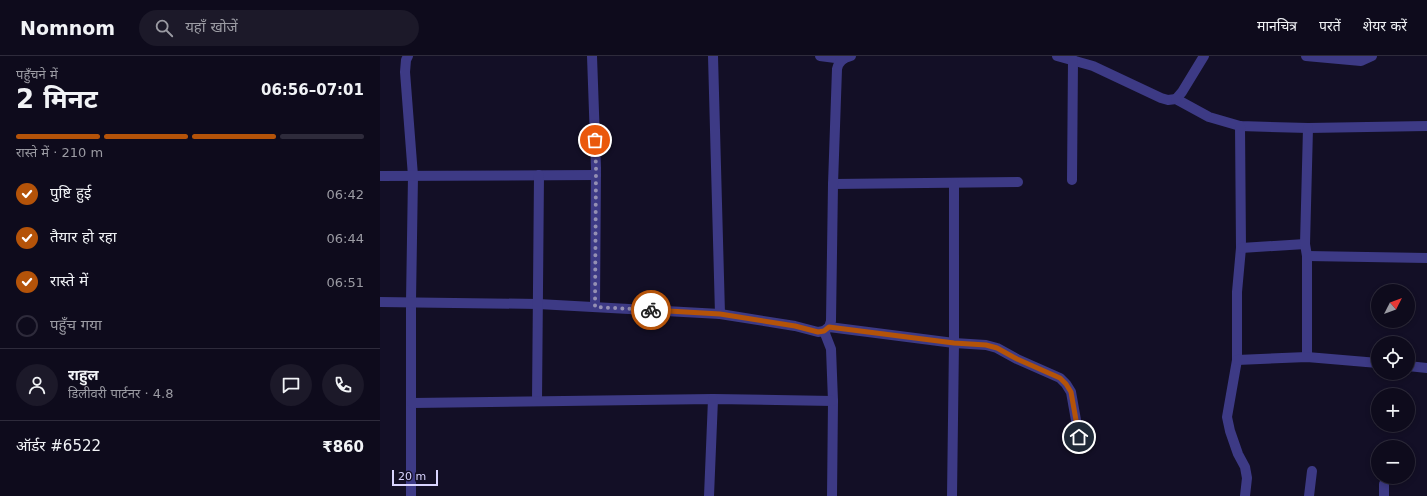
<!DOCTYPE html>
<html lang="hi">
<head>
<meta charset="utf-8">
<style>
  :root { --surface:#0e0b1c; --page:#1c1929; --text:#f1f3f6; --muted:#9b9ba3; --line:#2e2b3b; --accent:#b45309 }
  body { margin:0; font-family:"DejaVu Sans","Noto Sans Devanagari",sans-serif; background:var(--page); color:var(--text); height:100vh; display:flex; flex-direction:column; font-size:15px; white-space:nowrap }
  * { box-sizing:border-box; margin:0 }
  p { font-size:13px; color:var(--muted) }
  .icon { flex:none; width:22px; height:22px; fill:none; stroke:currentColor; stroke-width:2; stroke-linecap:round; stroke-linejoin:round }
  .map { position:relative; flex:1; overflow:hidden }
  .sheet { display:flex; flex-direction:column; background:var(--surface); width:380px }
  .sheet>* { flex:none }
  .needle { width:26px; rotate:48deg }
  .tools { position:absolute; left:991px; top:228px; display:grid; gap:8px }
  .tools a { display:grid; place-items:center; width:44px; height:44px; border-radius:50%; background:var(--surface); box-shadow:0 2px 6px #0003,0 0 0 1px var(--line); font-size:20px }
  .scale { position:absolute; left:12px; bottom:10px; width:46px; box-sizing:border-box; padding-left:4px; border:2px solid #d9d4ff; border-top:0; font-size:11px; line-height:14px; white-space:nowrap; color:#d9d4ff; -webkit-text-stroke:3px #130f26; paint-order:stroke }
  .pin { position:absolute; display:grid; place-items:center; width:34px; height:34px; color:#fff; margin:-17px; border:2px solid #fff; border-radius:50%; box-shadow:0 1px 4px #0007 }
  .courier { position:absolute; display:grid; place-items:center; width:40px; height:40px; margin:-20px; border:3px solid #b45309; border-radius:50%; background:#fff; color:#222; box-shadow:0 1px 5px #0007 }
  .overview em { font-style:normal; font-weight:700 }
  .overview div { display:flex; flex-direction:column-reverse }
  .overview { display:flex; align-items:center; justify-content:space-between; height:68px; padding:0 16px }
  h1 { font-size:26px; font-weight:700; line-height:30px }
  .bar { display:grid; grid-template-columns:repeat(4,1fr); gap:6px 4px; align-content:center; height:48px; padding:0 16px }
  .bar i { height:5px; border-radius:3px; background:var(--line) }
  .bar .current { background:var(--accent) }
  .bar p { grid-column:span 4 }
  .line { display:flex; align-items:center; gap:10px; padding:0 16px; border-top:1px solid var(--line) }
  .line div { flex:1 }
  .round { display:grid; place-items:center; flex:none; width:42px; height:42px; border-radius:21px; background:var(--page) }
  ol { padding:0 16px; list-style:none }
  li { display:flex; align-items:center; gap:12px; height:44px }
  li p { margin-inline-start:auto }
  li .icon { padding:4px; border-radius:50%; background:var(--accent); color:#fff; stroke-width:4 }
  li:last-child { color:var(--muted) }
  li i { width:22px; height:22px; border:2px solid var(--line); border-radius:50% }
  header { display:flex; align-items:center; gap:24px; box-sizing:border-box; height:56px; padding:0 20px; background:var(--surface); border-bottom:1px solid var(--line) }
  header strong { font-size:19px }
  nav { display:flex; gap:22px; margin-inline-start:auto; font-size:14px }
  .search { width:280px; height:36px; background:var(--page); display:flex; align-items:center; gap:10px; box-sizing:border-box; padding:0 14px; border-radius:22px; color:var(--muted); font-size:15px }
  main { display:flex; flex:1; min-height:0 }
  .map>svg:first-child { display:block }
</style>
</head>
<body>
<header>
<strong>Nomnom</strong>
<div class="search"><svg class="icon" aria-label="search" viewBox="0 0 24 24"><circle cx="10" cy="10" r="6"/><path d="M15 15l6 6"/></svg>यहाँ खोजें</div>
<nav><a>मानचित्र</a><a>परतें</a><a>शेयर करें</a></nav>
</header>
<main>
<section class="sheet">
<div class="overview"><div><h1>2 मिनट</h1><p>पहुँचने में</p></div><em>06:56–07:01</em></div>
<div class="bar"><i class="current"></i><i class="current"></i><i class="current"></i><i></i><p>रास्ते में · 210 m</p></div>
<ol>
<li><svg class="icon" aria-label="check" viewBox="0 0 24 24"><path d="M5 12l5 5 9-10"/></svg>पुष्टि हुई<p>06:42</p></li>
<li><svg class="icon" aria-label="check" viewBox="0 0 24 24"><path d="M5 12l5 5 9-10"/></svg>तैयार हो रहा<p>06:44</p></li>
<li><svg class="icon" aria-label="check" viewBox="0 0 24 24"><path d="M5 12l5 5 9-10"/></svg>रास्ते में<p>06:51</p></li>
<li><i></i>पहुँच गया</li>
</ol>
<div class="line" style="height:72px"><a class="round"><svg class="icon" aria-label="person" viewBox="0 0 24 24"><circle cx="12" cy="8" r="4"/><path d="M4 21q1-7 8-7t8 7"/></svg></a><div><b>राहुल</b><p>डिलीवरी पार्टनर · 4.8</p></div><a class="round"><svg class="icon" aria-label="chat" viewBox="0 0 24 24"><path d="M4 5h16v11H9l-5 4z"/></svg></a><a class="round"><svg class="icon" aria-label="phone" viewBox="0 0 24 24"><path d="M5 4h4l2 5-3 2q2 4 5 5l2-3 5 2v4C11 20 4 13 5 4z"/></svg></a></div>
<div class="line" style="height:52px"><div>ऑर्डर #6522</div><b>₹860</b></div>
</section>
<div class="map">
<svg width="1047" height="440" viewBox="0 0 1047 440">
  <rect width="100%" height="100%" fill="#130f26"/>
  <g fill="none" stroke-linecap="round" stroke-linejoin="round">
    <g stroke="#3d3a85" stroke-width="10">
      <polyline points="28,0 26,4 25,16 33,120 31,245 31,440"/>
      <polyline points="212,0 216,112 215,251"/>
      <polyline points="333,0 340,258"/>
      <polyline points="440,0 463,3"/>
      <polyline points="677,0 713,10 781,42 788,44 796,43 829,61 860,70 928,72 1047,70"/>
      <polyline points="926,0 981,5 992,0"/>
      <polyline points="796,43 802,36 824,0"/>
      <polyline points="860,70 861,192 857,236 857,304 847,361 850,375 858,398 865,411 867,422 865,440"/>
      <polyline points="0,120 216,119"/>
      <polyline points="692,124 693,4"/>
      <polyline points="453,128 638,126"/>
      <polyline points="861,192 925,188"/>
      <polyline points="927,200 1047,202"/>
      <path d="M0,246L158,248L340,258L415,270L438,276L444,275L449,271L451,265L453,128L457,13C459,5 463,2 471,0"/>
      <polyline points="449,271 574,287 606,289 617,292 637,303 680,322 686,328 691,336 699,381"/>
      <polyline points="444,275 451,293 453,345 452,440"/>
      <polyline points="927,301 927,200 925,188 928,72"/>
      <polyline points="857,304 927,301 998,307"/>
      <polyline points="1028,310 1047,312"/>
      <polyline points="157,345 159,119"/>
      <polyline points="32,347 333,343 453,345"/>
      <polyline points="1004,428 1004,440"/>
      <polyline points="329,440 333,343"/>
      <polyline points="572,440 574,287 574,127"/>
      <polyline points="929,440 932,415"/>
    </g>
  </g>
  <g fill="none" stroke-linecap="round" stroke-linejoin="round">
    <polyline stroke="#948fb3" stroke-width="4" stroke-dasharray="0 7.2" points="215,84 216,112 215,251 271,254"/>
    <polyline stroke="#b45309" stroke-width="5" points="271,254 340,258 415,270 438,276 444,275 449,271 574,287 606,289 617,292 637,303 680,322 686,328 691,336 699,381"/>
  </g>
</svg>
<div class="tools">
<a><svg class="needle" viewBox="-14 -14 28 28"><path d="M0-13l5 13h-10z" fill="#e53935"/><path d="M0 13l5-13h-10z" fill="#9b9ba3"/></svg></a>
<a><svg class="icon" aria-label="locate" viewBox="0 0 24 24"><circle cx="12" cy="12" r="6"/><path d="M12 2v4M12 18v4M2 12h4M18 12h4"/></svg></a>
<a>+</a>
<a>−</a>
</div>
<div class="scale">20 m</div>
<div class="pin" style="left:215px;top:84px;background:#ea580c"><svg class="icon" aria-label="bag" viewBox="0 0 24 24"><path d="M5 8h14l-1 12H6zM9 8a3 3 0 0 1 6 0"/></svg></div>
<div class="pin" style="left:699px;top:381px;background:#1f2937"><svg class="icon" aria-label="home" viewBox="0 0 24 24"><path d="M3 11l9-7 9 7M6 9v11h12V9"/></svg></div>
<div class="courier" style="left:271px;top:254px"><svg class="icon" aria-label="bike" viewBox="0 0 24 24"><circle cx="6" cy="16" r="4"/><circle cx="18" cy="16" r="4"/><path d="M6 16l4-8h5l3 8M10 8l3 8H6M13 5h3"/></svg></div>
</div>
</main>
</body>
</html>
